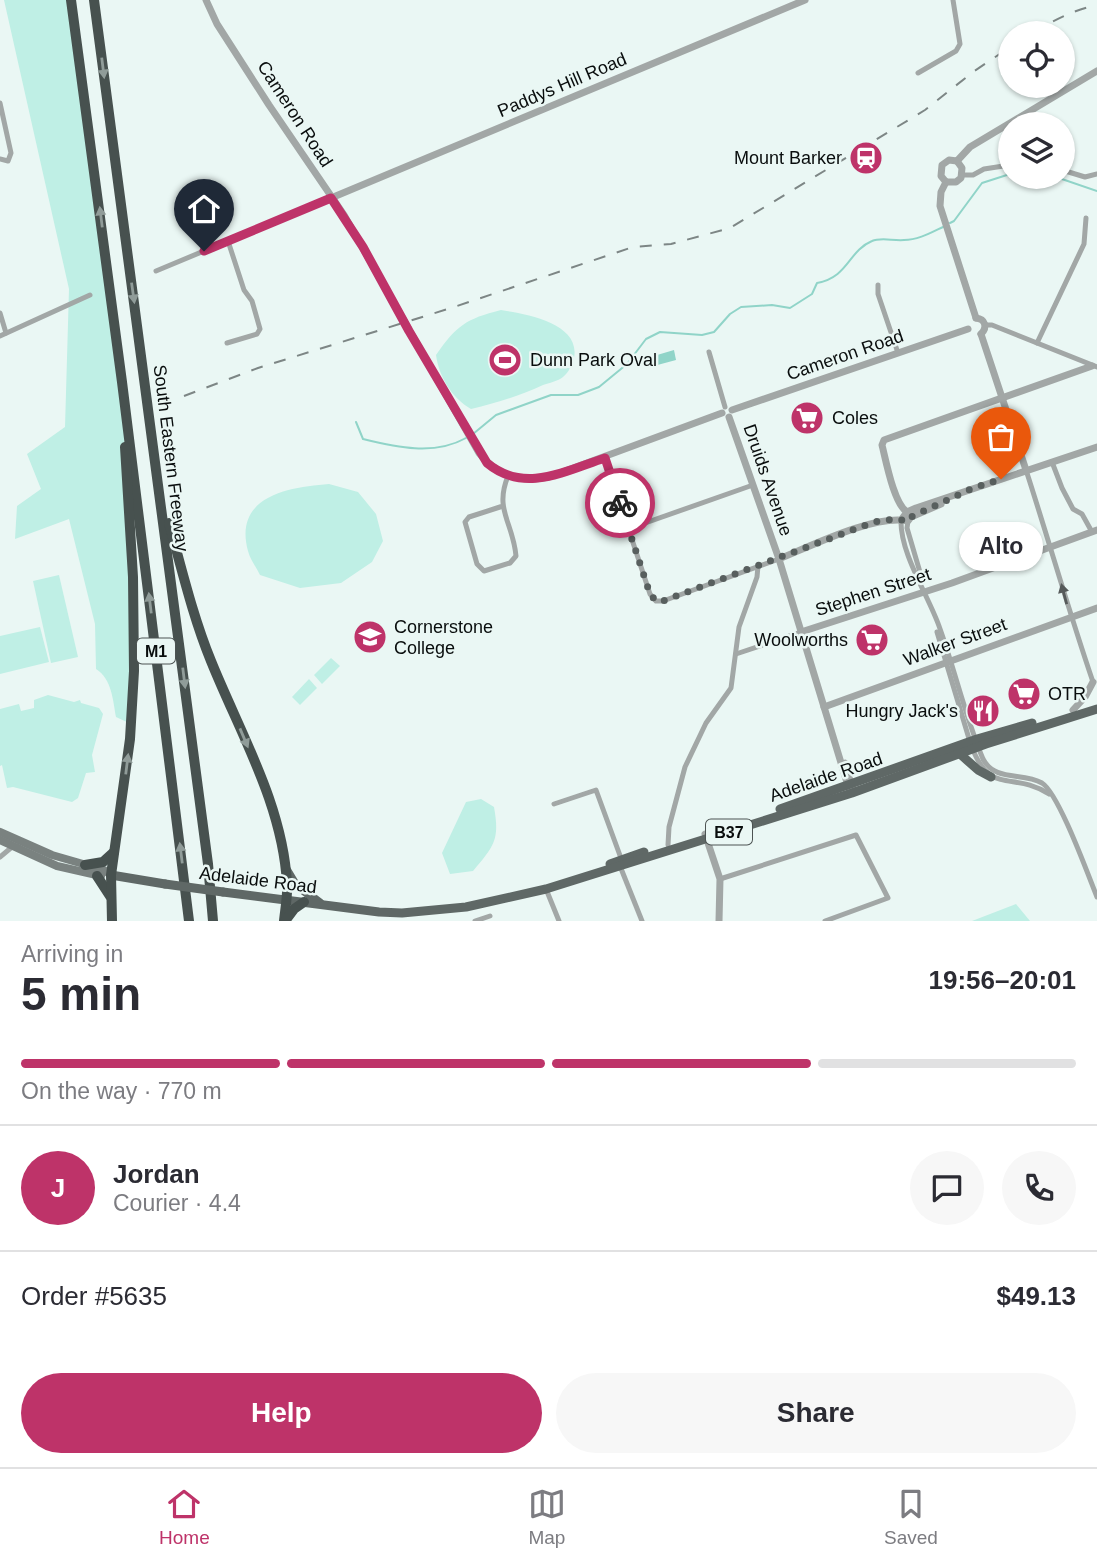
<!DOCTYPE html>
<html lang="en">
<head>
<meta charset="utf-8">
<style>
  :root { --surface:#fff; --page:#f7f7f7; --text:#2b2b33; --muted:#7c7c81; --line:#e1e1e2; --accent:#be3369 }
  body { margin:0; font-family:Arial,sans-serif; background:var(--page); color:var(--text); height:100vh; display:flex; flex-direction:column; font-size:26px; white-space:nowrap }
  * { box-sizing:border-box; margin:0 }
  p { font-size:23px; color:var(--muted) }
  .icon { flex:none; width:38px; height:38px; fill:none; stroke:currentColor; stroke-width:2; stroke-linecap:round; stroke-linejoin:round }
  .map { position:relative; height:921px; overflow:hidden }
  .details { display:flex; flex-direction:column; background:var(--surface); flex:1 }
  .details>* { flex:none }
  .fabs { position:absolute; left:998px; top:21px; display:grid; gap:14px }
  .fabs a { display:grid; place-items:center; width:77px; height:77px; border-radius:50%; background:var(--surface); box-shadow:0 2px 5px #0004; font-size:35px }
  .pin { position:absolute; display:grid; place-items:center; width:60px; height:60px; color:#fff; margin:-72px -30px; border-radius:50% 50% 50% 0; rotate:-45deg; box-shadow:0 0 7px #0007 }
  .pin .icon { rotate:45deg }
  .courier { position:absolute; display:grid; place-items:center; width:70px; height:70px; margin:-35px; border:5px solid #be3369; border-radius:50%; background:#fff; color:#222; box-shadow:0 2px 9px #0007 }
  .bubble { position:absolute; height:49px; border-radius:24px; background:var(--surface); box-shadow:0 2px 5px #0004; font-size:23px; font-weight:700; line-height:49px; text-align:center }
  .headline em { font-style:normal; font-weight:700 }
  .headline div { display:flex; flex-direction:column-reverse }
  .headline { display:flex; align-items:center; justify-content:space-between; height:119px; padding:0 21px }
  h1 { font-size:46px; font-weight:700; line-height:52px }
  .bar { display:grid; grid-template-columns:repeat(4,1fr); gap:10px 7px; align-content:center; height:84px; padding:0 21px }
  .bar i { height:9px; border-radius:5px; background:var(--line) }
  .bar .current { background:var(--accent) }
  .bar p { grid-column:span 4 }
  .line { display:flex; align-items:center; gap:18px; padding:0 21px; border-top:2px solid var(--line) }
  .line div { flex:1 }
  .round { display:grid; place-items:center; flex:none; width:74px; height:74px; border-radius:37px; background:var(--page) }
  .cta { display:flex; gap:14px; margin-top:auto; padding:14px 21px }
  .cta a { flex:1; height:80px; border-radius:42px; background:var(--accent); color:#fff; font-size:28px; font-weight:700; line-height:80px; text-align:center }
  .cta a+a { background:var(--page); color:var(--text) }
  .tabs { display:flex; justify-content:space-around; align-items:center; height:98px; border-top:2px solid var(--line); background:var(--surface); font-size:19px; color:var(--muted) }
  .tabs a { display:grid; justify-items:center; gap:4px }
  .tabs .current { color:var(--accent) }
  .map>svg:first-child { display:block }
</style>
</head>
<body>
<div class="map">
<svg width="1097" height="921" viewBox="0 0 1097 921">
  <rect width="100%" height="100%" fill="#eaf7f4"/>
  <g fill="#bfefe5">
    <path d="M4,0H71L122,400L133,577L131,724L116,717C113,701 112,679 96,669L95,624L69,519L15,539L17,506L41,489L27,454L65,427L69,289Z"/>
    <path d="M501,310C526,314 581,323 574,358C572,365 569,372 563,377C558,381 549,383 543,385C519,396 497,403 471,409C452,398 439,377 436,355C457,325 466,319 501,310Z"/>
    <path d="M329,484L358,492L376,514L383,541L372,562L341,583L300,588L260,575C256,567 250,559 248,551C233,496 289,487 329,484Z"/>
    <polygon points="59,575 78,657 51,663 33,581"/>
    <polygon points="40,627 49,662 0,674 0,636"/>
    <polygon points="331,658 340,666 322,684 314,675"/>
    <polygon points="309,679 317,688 300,705 292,697"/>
    <polygon points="48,695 74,702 80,700 81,703 99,708 103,714 92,755 95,772 86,773 78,798 72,802 13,787 7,788 2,765 0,766 0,709 19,704 21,711 34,708 34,700"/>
    <path d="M481,799L494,807C500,840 494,846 473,871L450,874L442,853L466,802Z"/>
    <polygon points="1016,904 1030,921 972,921"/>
  </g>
  <polygon fill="#90d4c8" points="674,350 676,360 650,367 647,358"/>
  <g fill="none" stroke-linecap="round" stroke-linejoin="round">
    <g stroke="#90d4c8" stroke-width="2">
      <polyline points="1056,177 1097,191"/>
      <polyline points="950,223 954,221 982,183 1010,174"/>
      <path d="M356,422L363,439C396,447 434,456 466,438"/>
      <path d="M473,434L496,415L551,395H578L599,387L627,364L646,339L660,332L702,335L714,332L730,314L741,307L772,305L790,308L812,294L817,283C849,277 848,251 872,241C881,237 893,241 904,240C919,240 932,232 945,226"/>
    </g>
    <g stroke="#a2a7a6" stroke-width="5">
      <polyline points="918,73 956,51 960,44 953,0"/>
      <polyline points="0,103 11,153 8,161 0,159"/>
      <polyline points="1062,170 1085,177 1097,174"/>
      <polyline points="962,175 973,175 984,169 1010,165"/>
      <polyline points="156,271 331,198"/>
      <polyline points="878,285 878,294 898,353"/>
      <polyline points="0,313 6,333"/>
      <polyline points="985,325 992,325 1097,367"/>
      <polyline points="0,336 90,295"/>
      <polyline points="227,343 257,334 260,329 252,301 244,290 228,241"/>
      <polyline points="1037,343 1084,244 1086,218"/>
      <polyline points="709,352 725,407"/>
      <polyline points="605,458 650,594 656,601 663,601 779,559"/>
      <polyline points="1052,462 1062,488 1073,509 1082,514 1092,532"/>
      <path d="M1026,470C1049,541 1069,612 1093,682"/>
      <path d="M503,506L469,517L465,522L477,564L484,571L510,563L516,556C513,522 494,510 508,476"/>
      <path d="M901,520C900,553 928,595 939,626C955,670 965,716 983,759C995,782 1022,772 1042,783C1059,794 1088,875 1097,897"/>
      <polyline points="908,521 907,528 922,579"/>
      <polyline points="628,529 753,485"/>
      <path d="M937,632L970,742C989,798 1012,770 1049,794"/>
      <polyline points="736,654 801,632"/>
      <polyline points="554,804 596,790 622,861"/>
      <polyline points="668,845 669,827 685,767 706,723 731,688 739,627 757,577 758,566"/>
      <polyline points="0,857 12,847"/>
      <polyline points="620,866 642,921"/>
      <polyline points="720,879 856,835 888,898 825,921"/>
      <polyline points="546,889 559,921"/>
      <polyline points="475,921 490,916"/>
    </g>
    <g stroke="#a2a7a6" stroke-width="7">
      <path d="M206,0L217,24L269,105L344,215L479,453C497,476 520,483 549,477L722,413"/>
      <polyline points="957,161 970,147 1097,71"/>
      <polyline points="946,182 941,192 940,206 976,318"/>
      <polyline points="946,182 941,176 942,165 949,160 957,161"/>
      <polyline points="946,182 956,182 961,178 962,168 957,161"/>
      <polyline points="331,198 805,0"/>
      <path d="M976,318C985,319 988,327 981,334"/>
      <polyline points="981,334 1026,470"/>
      <polyline points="732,410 968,329"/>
      <polyline points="729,417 779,559 849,789"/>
      <path d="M907,512C894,504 886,461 882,445L884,440L1092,366"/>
      <polyline points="901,520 907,512 916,508 1097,447"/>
      <path d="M779,559C811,546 875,514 908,521L911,517L941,504"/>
      <polyline points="801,632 952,583 1097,530"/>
      <polyline points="824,707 1097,608"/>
      <polyline points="1073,710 1085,697 1093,682"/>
      <polyline points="845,763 852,788"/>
      <polyline points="705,834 720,879 719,921"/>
    </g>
    <g stroke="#7a8280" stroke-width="8">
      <polyline points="0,832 52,855 104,870 111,875"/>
      <polyline points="0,840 57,866 101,876"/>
    </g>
    <g stroke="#5f6866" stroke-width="9">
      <polyline points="960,754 978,770 991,777"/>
      <polyline points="780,809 977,739 1032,723"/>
      <polyline points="610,864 644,852"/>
      <polyline points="286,869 295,884 320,903"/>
      <polyline points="111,875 165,884"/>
      <polyline points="223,892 379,912 402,913 466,907 546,889 852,793 986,744 1097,709"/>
    </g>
    <g stroke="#47514f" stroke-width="10">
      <polyline points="71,0 122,382 189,921"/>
      <polyline points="94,0 208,864 213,921"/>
      <path d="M169,523C182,570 193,617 211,661C240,733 283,805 287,884C288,893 285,911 284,921"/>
      <polyline points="85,865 103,862 114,852"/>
      <polyline points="97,876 110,896"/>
      <polyline points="112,921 111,875 130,739 134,671 133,577 125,447"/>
      <polyline points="285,921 294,909 304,902"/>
    </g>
    <g stroke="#7d8685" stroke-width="2" stroke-dasharray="12 12" stroke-linecap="butt">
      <path d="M1032,33C1053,21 1073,10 1097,5"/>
      <polyline points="184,396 258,368 451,308 633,247 671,244 730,228 925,110 973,72 1010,47"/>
    </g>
    <polyline stroke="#5f6866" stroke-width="9" points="165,884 223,892"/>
  </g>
  <defs><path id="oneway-solid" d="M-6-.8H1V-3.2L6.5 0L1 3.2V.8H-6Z" transform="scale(1.75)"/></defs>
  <g fill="#909c99">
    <use href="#oneway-solid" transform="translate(103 68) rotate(83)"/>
    <use href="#oneway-solid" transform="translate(101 217) rotate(-97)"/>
    <use href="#oneway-solid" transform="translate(133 293) rotate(82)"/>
    <use href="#oneway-solid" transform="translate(150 603) rotate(-97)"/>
    <use href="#oneway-solid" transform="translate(184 678) rotate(83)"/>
    <use href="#oneway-solid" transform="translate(244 738) rotate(67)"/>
    <use href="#oneway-solid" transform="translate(127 764) rotate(-83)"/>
    <use href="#oneway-solid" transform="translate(181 853) rotate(-97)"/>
  </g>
  <use fill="#565a5a" href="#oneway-solid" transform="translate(1064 594) rotate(-105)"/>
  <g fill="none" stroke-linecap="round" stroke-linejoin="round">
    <polyline stroke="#585f5e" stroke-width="7" stroke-dasharray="0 12.6" points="620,503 650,594 656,601 663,601 874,522 894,519 908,521 911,517 971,489 1001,479"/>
    <path stroke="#be3369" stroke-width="9" d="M204,251L331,198L363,247L409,331L487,463C524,494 565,471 605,458L620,503"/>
  </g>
  <defs>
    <symbol id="station-disc" viewBox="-11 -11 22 22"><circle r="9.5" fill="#be3369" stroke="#eaf7f4"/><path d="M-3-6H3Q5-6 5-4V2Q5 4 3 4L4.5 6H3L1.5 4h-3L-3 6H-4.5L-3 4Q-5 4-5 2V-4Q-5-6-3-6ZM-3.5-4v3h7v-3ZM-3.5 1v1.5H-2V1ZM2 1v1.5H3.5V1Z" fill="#fff"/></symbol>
    <symbol id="stadium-disc" viewBox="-11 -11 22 22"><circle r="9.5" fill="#be3369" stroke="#eaf7f4"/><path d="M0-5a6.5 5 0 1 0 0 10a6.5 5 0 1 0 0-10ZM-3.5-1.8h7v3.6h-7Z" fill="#fff"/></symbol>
    <symbol id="supermarket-disc" viewBox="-11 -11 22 22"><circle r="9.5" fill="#be3369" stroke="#eaf7f4"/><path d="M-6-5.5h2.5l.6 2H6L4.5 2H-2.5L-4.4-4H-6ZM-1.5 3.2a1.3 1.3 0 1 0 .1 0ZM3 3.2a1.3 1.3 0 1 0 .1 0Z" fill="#fff"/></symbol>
    <symbol id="school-disc" viewBox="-11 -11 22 22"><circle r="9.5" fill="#be3369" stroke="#eaf7f4"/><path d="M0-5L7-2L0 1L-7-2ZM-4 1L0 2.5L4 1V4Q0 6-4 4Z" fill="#fff"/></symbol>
    <symbol id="restaurant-disc" viewBox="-11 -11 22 22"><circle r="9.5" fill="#be3369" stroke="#eaf7f4"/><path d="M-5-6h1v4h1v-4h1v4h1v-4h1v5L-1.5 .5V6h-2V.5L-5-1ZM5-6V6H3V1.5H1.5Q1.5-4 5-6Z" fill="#fff"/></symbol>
  </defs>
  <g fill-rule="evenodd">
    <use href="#station-disc" x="847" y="139" width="38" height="38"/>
    <use href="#stadium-disc" x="486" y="341" width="38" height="38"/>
    <use href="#supermarket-disc" x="788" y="399" width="38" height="38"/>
    <use href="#school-disc" x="351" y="618" width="38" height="38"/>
    <use href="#supermarket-disc" x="853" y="621" width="38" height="38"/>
    <use href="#supermarket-disc" x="1005" y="675" width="38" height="38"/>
    <use href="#restaurant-disc" x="964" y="692" width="38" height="38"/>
  </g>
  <g text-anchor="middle" stroke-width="5" stroke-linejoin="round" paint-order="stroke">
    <g fill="#eaf7f4" stroke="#4c5352" stroke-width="2">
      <rect x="137" y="638.5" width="38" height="25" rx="5"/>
      <rect x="706" y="819.5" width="46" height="25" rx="5"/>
    </g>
    <g font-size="16" font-weight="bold" fill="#090d0d">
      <text x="156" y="657">M1</text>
      <text x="729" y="838">B37</text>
    </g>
    <g font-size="18" fill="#090d0d" stroke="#eaf7f4">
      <text transform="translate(562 85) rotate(-23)" y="6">Paddys Hill Road</text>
      <text transform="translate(295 114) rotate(57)" y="6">Cameron Road</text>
      <text transform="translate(845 355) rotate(-19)" y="6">Cameron Road</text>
      <text transform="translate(171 458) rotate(83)" y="6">South Eastern Freeway</text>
      <text transform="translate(768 480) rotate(71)" y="6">Druids Avenue</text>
      <text transform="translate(873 592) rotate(-18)" y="6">Stephen Street</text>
      <text transform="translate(955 642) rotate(-20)" y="6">Walker Street</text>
      <text transform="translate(826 777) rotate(-19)" y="6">Adelaide Road</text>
      <text transform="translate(258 880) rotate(7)" y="6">Adelaide Road</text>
    </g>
    <g font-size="18" fill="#090d0d" stroke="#eaf7f4" text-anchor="start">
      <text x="842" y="164" text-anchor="end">Mount Barker</text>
      <text x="530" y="366">Dunn Park Oval</text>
      <text x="832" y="424">Coles</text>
      <text x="394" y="633">Cornerstone<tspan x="394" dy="21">College</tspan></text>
      <text x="848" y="646" text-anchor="end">Woolworths</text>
      <text x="1048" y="700">OTR</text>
      <text x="958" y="717" text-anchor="end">Hungry Jack's</text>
    </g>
  </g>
</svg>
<div class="fabs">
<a><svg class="icon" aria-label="locate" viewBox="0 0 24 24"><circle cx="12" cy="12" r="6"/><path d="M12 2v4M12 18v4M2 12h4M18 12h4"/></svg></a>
<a><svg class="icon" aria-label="layers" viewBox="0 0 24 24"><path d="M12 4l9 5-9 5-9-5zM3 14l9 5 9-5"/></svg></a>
</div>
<div class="pin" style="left:1001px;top:479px;background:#ea580c"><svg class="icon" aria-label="bag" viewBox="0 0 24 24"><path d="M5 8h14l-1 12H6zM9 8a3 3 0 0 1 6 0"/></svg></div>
<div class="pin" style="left:204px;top:251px;background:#1f2937"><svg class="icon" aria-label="home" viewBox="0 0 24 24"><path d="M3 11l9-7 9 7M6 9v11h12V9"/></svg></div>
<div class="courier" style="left:620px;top:503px"><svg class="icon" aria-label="bike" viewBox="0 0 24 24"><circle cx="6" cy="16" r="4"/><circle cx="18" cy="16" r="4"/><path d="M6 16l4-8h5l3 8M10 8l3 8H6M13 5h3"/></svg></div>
<div class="bubble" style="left:959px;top:522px;width:84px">Alto</div>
</div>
<section class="details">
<div class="headline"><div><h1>5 min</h1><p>Arriving in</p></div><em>19:56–20:01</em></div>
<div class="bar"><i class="current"></i><i class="current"></i><i class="current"></i><i></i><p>On the way · 770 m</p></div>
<div class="line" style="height:126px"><b class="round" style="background:var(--accent);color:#fff">J</b><div><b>Jordan</b><p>Courier · 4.4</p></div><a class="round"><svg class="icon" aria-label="chat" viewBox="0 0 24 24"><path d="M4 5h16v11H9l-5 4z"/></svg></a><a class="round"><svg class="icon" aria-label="phone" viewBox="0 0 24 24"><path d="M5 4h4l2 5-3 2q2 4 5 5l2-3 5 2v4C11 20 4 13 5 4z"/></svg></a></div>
<div class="line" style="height:91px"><div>Order #5635</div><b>$49.13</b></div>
<div class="cta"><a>Help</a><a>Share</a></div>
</section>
<nav class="tabs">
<a class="current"><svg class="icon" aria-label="home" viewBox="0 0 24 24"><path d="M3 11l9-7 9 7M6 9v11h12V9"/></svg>Home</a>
<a><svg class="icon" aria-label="map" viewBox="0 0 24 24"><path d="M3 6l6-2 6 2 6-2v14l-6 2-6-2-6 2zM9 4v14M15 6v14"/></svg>Map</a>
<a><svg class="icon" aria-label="saved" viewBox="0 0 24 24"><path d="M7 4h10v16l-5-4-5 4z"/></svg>Saved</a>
</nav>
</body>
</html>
